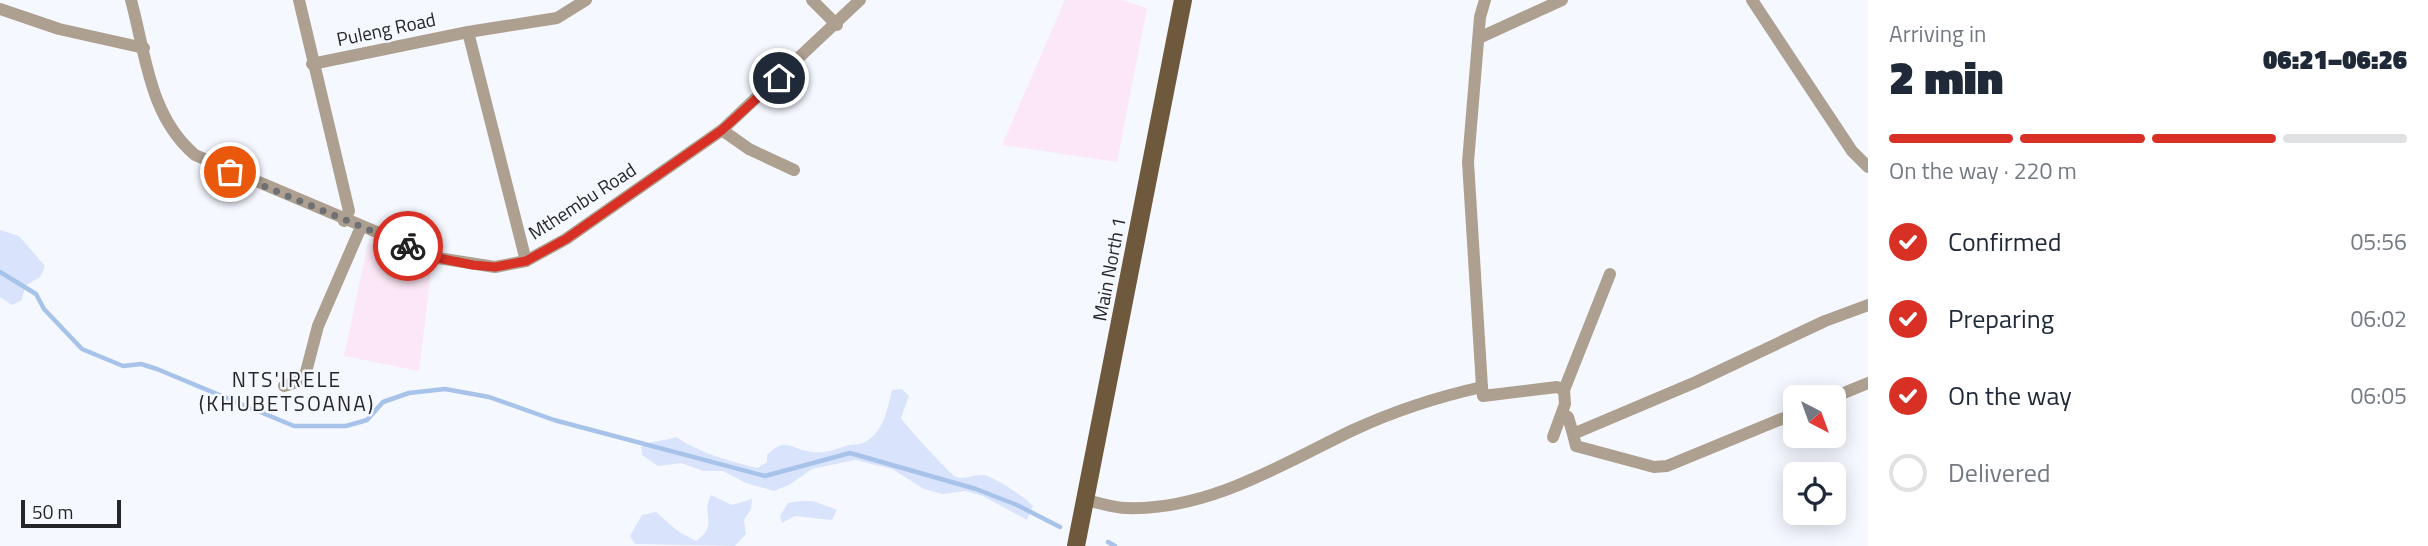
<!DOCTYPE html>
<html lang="en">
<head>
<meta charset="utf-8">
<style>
  :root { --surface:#fff; --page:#f2f2f3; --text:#1f2937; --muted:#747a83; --line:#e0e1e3; --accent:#d93025 }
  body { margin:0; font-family:"Titillium Web",sans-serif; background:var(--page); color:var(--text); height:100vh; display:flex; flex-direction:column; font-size:26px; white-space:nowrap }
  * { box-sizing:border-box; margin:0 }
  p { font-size:23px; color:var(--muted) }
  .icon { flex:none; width:38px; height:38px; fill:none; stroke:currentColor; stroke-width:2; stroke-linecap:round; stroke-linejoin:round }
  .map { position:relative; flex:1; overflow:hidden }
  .drawer { display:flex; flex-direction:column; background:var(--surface); width:560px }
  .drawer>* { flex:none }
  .needle { width:46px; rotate:139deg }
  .fabs { position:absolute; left:1783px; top:385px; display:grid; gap:14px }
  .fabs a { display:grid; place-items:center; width:63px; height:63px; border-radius:10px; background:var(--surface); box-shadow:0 4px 18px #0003; font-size:35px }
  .scale { position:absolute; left:21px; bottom:18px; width:100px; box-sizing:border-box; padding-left:7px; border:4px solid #252629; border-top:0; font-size:19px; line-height:24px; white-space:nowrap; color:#252629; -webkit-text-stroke:5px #f5f8ff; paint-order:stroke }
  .pin { position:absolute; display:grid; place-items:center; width:60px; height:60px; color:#fff; margin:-30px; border:4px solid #fff; border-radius:50%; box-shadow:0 2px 7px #0007 }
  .courier { position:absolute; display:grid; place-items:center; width:70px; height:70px; margin:-35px; border:5px solid #d93025; border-radius:50%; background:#fff; color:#222; box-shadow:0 2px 9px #0007 }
  .headline em { font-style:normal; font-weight:800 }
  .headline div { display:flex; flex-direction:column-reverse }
  .headline { display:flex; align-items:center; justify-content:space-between; height:119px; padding:0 21px }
  h1 { font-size:46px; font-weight:800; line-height:52px }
  .bar { display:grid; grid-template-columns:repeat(4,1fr); gap:10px 7px; align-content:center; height:84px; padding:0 21px }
  .bar i { height:9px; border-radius:5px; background:var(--line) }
  .bar .on { background:var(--accent) }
  .bar p { grid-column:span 4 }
  ol { padding:0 21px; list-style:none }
  li { display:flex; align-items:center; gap:21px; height:77px }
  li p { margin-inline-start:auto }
  li .icon { padding:7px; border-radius:50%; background:var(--accent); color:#fff; stroke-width:4 }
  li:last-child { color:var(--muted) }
  li i { width:38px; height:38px; border:4px solid var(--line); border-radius:50% }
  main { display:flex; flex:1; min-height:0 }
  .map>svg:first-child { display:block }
</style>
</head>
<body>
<main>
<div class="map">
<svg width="1868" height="546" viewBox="0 0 1868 546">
  <rect width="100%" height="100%" fill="#f5f8ff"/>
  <g fill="#fce7f6">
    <polygon points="1065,0 1121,0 1147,8 1117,162 1002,145"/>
    <polygon points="368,243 432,265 419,371 344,356"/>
  </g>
  <g fill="#d9e4fc">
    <polygon points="0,230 19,236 45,266 40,277 25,286 22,300 12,305 0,297"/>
    <path d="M902,389L909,396L901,418C904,424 951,475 956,477C966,480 973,474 983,475C993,476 1027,498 1033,506L1027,520L983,496L965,491L943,494L924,489L892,469L855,460L812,469L789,485L774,491L746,483L723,471H703L681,463L658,466L642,455L641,447C653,439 663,442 676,437C699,453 730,461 757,468L767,462V455C787,435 791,450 812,452C825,454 836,449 849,445C854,444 860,445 865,442C884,432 887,409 892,390Z"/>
    <path d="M711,495L732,505L752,499L751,509L744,520L746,534L735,546L635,544L630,536L642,515L656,512L679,532L696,541C720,524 700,516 711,495Z"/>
    <polygon points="801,501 813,501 837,510 832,520 795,516 782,523 780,516 788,503"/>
  </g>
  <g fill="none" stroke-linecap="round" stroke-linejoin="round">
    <g stroke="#a8c3e9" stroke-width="4.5">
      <polyline points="0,272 36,294 44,309 82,349 123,366 141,364 157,369 294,426 346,426 367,420 383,402 409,393 445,389 489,397 554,420 765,476 850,453 976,489 1017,505 1060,527"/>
      <polyline points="1108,542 1115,546"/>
    </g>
    <g stroke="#aea090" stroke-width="12">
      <path d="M131,0C146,55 149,116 195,155L438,258L495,267L526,261L566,239L722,130L860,0"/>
      <polyline points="299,0 349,211 344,221"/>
      <polyline points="812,0 837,25"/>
      <polyline points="1752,0 1852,151 1868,167"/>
      <polyline points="0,9 59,29 144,48"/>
      <polyline points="468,32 526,261"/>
      <polyline points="1481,37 1562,0"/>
      <polyline points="312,64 468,32 557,18 586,0"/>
      <polyline points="722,130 749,149 794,170"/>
      <polyline points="284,386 300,381 306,372 318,326 361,227"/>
      <polyline points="1482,387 1483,396 1557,387 1564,390"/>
      <polyline points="1834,397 1868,383"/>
      <polyline points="1562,413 1568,417 1573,434 1696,382 1825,321 1868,305"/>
      <polyline points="1573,434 1576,446 1654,467 1667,466 1796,413"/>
      <polyline points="1553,437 1565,404 1564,390 1610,274"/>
      <path d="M1084,500C1098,502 1113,508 1126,508C1207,511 1281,465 1351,431C1394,411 1437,397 1482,387L1468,162L1480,17L1485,0"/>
    </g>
    <polyline stroke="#6f593c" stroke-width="18" points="1076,546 1183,0"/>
  </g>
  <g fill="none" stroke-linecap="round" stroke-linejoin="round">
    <polyline stroke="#6e7074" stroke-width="7" stroke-dasharray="0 12.6" points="230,172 408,246"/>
    <polyline stroke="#d93025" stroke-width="9" points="408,246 438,258 473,265 495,267 526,261 566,239 722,130 779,78"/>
  </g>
  <g text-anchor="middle" stroke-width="5" stroke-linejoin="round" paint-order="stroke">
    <g font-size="19" fill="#252629" stroke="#f5f8ff">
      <text transform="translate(386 29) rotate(-12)" y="7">Puleng Road</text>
      <text transform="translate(582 201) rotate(-33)" y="7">Mthembu Road</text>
      <text transform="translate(1109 269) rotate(-79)" y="7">Main North 1</text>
    </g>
    <g font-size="21" letter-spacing="2" fill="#252629" stroke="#f5f8ff">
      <text x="287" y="387">NTS'IRELE<tspan x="287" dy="24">(KHUBETSOANA)</tspan></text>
    </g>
  </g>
</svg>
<div class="fabs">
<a><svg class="needle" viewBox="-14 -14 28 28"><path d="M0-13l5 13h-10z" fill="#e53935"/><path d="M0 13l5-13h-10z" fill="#747a83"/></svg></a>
<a><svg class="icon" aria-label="locate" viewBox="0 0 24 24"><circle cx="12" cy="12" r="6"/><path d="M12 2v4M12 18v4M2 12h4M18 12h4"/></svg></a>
</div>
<div class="scale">50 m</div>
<div class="pin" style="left:230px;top:172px;background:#ea580c"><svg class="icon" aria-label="bag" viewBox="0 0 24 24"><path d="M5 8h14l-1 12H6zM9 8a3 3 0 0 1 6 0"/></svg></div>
<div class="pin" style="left:779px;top:78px;background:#1f2937"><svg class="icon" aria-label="home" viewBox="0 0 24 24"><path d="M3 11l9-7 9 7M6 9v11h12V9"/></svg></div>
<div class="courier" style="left:408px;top:246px"><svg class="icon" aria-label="bike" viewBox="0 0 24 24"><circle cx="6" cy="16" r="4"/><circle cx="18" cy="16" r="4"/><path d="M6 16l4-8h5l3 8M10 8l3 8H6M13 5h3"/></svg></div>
</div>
<section class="drawer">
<div class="headline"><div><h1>2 min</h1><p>Arriving in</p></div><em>06:21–06:26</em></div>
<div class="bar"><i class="on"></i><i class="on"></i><i class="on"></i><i></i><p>On the way · 220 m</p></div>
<ol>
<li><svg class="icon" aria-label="check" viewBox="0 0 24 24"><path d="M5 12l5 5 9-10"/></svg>Confirmed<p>05:56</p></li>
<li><svg class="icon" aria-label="check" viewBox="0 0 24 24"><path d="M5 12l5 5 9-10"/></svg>Preparing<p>06:02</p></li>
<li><svg class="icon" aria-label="check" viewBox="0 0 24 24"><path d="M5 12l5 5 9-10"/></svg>On the way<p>06:05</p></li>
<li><i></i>Delivered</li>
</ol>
</section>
</main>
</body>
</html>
